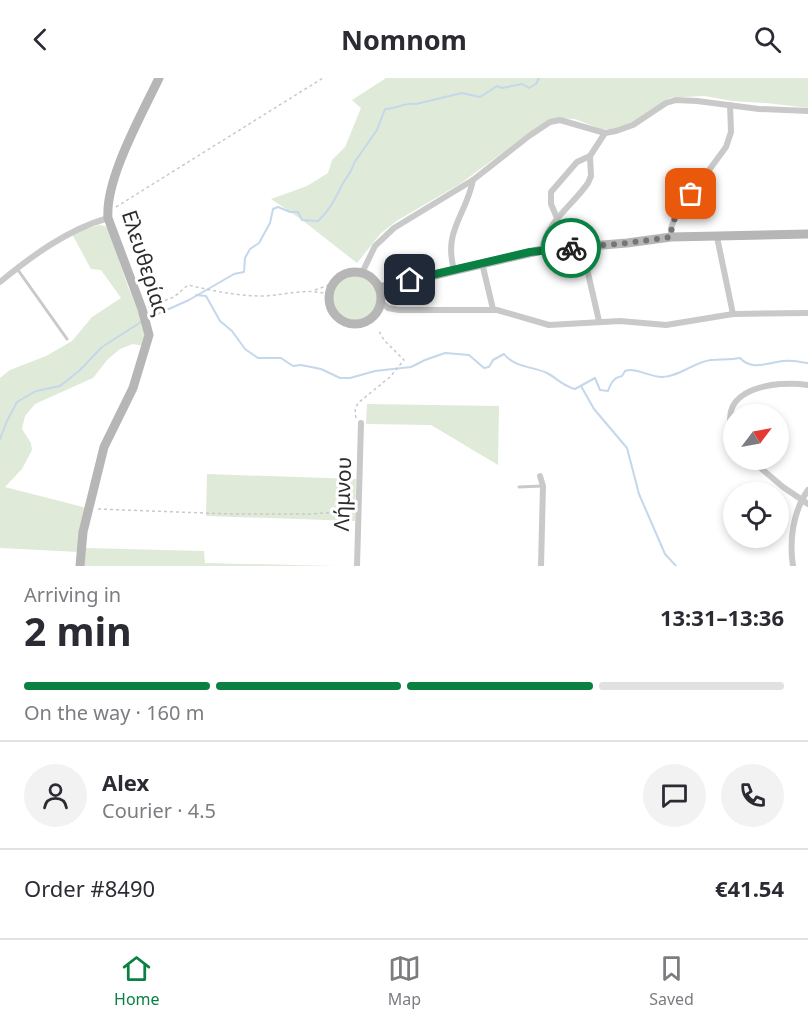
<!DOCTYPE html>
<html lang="en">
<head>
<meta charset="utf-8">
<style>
  :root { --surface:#fff; --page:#f2f2f3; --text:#2b2b33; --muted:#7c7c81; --line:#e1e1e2; --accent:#0b8043 }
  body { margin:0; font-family:"Noto Sans",sans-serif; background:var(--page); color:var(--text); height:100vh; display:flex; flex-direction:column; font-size:22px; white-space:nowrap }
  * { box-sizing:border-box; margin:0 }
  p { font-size:20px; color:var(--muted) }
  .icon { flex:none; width:33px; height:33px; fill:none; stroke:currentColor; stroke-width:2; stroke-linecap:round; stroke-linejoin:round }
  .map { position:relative; height:488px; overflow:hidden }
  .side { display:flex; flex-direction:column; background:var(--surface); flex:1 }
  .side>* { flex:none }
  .needle { width:39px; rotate:58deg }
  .buttons { position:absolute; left:723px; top:326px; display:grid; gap:12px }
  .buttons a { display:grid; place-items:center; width:66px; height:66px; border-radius:50%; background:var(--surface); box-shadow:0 3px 9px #0003; font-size:30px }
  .pin { position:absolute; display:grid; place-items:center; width:51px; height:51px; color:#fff; margin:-26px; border-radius:12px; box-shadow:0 3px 9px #0006 }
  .courier { position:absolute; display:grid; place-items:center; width:60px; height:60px; margin:-30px; border:4px solid #0b8043; border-radius:50%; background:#fff; color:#222; box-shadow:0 2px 8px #0007 }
  .overview em { font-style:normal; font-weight:700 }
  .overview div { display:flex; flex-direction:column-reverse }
  .overview { display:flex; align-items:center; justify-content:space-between; height:102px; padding:0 24px }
  h1 { font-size:39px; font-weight:700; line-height:45px }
  .bar { display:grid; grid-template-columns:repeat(4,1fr); gap:9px 6px; align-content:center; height:72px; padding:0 24px }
  .bar i { height:8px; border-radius:4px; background:var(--line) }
  .bar .active { background:var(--accent) }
  .bar p { grid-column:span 4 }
  .line { display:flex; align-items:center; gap:15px; padding:0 24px; border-top:2px solid var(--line) }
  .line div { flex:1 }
  .round { display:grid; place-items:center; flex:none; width:63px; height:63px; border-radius:32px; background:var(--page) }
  header { display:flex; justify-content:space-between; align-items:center; height:78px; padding:0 24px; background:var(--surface); font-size:27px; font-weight:700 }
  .tab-bar { display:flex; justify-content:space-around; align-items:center; height:84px; border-top:2px solid var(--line); background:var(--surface); font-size:16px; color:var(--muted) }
  .tab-bar a { display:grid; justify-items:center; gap:3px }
  .tab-bar .active { color:var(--accent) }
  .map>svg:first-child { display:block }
</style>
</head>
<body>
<header><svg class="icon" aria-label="back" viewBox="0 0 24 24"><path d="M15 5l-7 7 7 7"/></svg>Nomnom<svg class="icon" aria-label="search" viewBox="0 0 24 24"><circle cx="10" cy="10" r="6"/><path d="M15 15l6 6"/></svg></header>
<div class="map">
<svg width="808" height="488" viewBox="0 0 808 488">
  <rect width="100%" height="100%" fill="#fff"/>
  <g fill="#e0ead9">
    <polygon points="386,0 808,0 808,30 766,25 732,23 705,18 683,19 670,20 628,47 613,51 601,51 575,41 555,40 529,55 460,106 398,142 381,155 357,185 302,142 271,121 307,108 328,95 332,82 345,69 361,30 352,22"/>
    <polygon points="99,147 105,148 109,152 128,209 145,247 144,268 133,266 120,271 108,281 93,300 35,326 25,338 22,351 31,365 32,372 22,391 5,409 87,430 79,474 0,470 0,300 10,292 46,278 72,263 92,239 121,220 101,192 91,191 72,156"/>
    <circle cx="355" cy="220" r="23"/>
    <polygon points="367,326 499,328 498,387 431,347 366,346"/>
    <polygon points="207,396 356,401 355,443 206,438"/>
    <polygon points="86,470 204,473 205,485 337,488 84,488"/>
  </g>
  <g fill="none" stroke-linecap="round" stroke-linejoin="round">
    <g stroke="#c4d7eb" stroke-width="2">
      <path d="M196,217L206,218L220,243L232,253L245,271L258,280H281L293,288L301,287L321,291L340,300H350L375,293L411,289L425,282L445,275L469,277L484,290L489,289L493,282L504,276C515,290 532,288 547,295C557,300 561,307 575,311L595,300L600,312L608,313C611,305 613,300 622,298L625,293C636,289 649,299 662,299C679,299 694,284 711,282C721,281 730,282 740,280C752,293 767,285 783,283C791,282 800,284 808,285"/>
      <path d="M151,239L189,222L234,196L244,194L245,180L250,171L259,165L270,145L273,131L278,129L290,134H298L302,142L318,143C329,133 334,123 340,111C344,101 352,95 354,85L377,52L385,31C397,31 404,24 416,26L462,15L480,19L497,8L502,10L522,6L529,10L536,6L539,0"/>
      <polyline points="581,308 594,331 627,370 639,416 665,476 676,488"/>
      <polyline points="0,361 7,343 17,324 36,313 60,308 79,293 102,269 141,244"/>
    </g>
    <g stroke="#c9c9c9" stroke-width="1.5" stroke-dasharray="3 3" stroke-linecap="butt">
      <polyline points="116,129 323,0"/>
      <polyline points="315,212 334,205"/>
      <path d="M148,229L174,219L188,207C214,213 237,218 264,218C288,217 306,209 330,217"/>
      <polyline points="356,340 355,331 358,325 390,299 404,282 384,262 379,253"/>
      <polyline points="98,431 231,436 311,436 351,433"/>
    </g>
    <g stroke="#c9c9c9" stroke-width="3">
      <polyline points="18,192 67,261"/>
      <polyline points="519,409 543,408"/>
    </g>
    <g stroke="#c9c9c9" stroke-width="6">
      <polyline points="557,140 551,126 551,114 577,84 590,78"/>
      <polyline points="671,159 671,150 676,137 726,69 731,54 730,27"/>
      <polyline points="717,159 733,236"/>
      <polyline points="582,169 599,243"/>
      <path d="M542,172C546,144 573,127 588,105L591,98L590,78L605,55"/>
      <polyline points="482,185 493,231"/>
      <path d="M454,192C443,152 466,138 473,102"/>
      <polyline points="362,195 375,168 394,150 473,102 529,58 550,44 560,42 605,55 616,53 633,47 666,25 676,22 697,23 759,31 808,33"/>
      <path d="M0,204C33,177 67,152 108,140"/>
      <polyline points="381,224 388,230 399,232 497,232 549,247 620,243 666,247 733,236 808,235"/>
      <path d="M734,357C714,310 776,302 808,307"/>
      <polyline points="750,381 783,409 808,426"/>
      <polyline points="540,398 543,408 541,488"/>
      <polyline points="357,488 361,345"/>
      <path d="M793,488C789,463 793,433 808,412"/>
    </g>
    <g stroke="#b6b6b6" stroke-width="9">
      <circle cx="355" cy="220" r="26"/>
      <polyline points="379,210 542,172 627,165 671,159 808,156"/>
      <path d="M80,488L83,454L104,369L133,310L149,257L142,231L108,140C105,101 142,36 159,0"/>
    </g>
  </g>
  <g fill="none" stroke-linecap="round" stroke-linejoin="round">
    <path stroke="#767676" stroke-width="6" stroke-dasharray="0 10.8" d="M571,170L627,165L671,159C671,142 680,129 691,116"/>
    <polyline stroke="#0b8043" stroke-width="8" points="410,202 530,174 571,170"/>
  </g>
  <g text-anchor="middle" stroke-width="6" stroke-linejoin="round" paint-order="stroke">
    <g font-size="21" fill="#2c2c2c" stroke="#fff">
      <text transform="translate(145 185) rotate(72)" y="7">Ελευθερίας</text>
      <text transform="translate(343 416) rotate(-88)" y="7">Λήμνου</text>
    </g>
  </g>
</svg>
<div class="buttons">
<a><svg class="needle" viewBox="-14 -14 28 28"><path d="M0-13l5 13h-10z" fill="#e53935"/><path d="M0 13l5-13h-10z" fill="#7c7c81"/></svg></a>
<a><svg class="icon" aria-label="locate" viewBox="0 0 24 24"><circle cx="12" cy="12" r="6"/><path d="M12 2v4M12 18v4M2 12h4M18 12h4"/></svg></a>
</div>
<div class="pin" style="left:691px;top:116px;background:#ea580c"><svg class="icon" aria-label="bag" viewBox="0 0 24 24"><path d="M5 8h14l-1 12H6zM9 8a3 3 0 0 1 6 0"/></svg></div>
<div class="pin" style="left:410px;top:202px;background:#1f2937"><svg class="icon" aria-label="home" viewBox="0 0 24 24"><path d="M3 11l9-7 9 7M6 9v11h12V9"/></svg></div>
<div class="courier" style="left:571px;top:170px"><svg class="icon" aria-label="bike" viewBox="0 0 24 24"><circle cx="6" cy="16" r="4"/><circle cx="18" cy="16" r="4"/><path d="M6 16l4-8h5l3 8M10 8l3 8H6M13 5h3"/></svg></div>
</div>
<section class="side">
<div class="overview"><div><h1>2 min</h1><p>Arriving in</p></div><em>13:31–13:36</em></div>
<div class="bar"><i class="active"></i><i class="active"></i><i class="active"></i><i></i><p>On the way · 160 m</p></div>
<div class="line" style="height:108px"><a class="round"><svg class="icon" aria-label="person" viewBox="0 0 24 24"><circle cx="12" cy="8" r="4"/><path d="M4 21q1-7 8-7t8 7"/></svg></a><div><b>Alex</b><p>Courier · 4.5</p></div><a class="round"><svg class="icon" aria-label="chat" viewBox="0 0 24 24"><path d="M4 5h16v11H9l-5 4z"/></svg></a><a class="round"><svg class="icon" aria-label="phone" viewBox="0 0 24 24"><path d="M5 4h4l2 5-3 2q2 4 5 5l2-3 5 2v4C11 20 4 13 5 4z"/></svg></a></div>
<div class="line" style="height:78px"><div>Order #8490</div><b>€41.54</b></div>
</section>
<nav class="tab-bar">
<a class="active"><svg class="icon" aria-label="home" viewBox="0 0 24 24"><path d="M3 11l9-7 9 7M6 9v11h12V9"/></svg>Home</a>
<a><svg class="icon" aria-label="map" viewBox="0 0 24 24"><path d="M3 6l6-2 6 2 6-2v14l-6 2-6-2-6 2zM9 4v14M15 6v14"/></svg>Map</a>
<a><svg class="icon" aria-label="saved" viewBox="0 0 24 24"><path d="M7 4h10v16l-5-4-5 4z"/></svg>Saved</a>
</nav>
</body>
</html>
